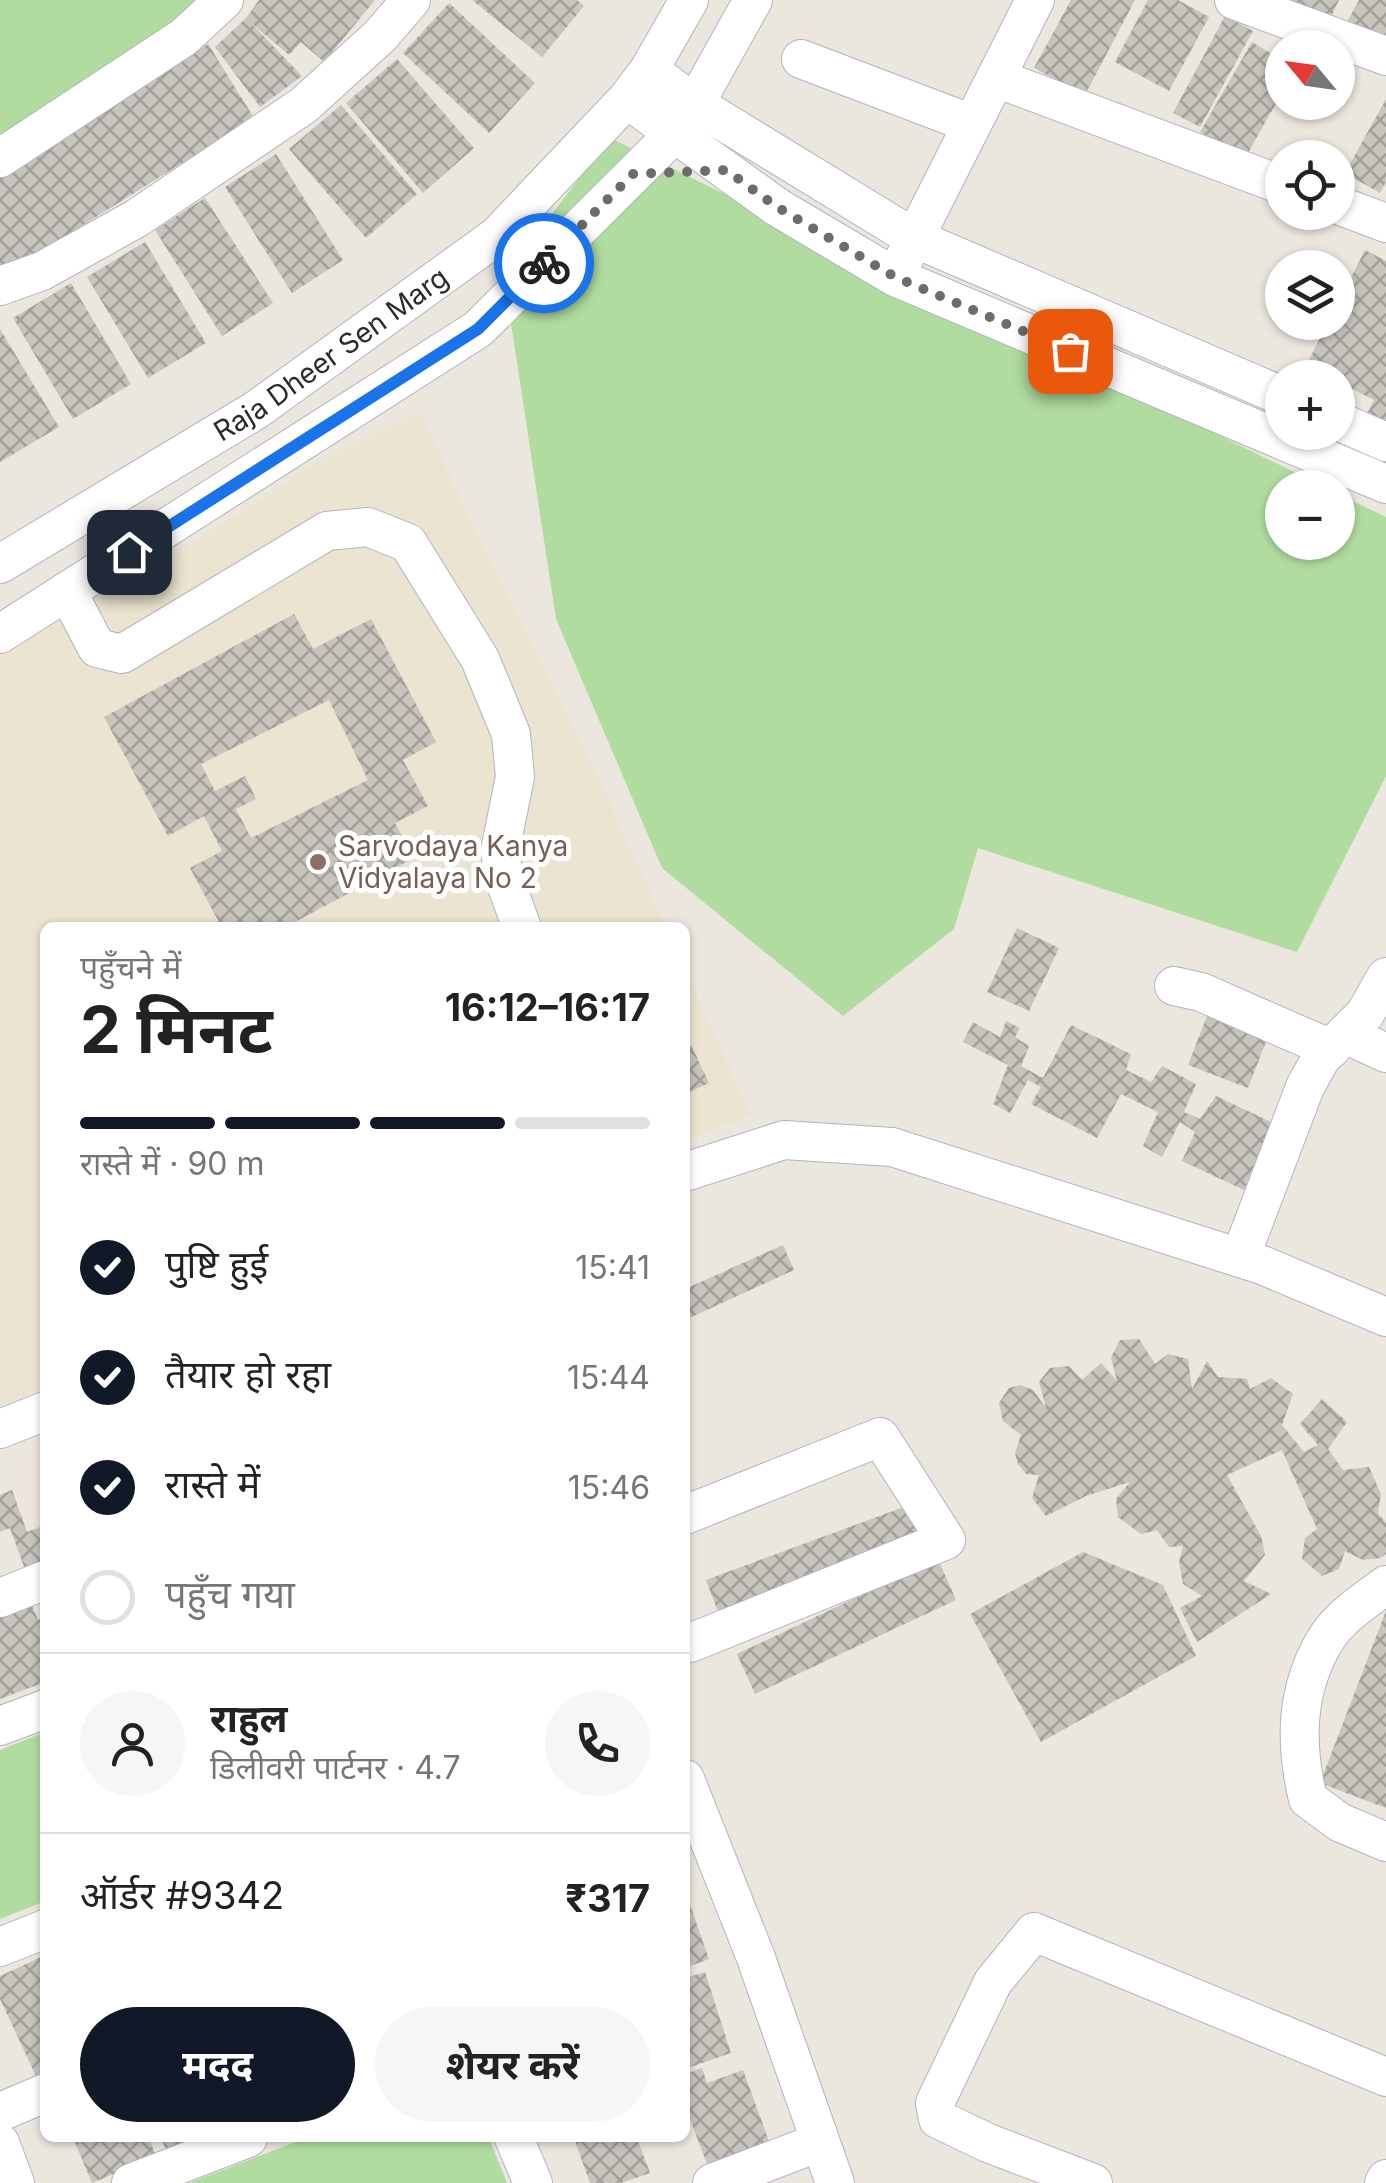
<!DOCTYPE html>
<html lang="hi">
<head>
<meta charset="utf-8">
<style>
  :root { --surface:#fff; --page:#f6f6f6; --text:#222; --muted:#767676; --line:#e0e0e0; --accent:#111827 }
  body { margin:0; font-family:Inter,"Noto Sans Devanagari",sans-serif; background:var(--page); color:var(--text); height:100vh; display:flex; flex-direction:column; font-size:38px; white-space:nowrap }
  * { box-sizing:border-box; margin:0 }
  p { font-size:32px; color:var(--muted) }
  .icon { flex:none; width:55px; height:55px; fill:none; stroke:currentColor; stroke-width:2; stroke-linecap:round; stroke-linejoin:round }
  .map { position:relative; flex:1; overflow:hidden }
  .panel { position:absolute; left:40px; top:922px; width:650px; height:1220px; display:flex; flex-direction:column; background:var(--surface); border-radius:15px; box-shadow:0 2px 8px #0004 }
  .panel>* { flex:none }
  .needle { width:65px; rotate:299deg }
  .buttons { position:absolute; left:1265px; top:30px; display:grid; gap:20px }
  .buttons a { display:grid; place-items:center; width:90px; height:90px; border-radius:50%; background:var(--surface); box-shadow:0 2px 8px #0004; font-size:50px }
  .pin { position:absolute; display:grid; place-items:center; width:85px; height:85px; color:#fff; margin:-42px; border-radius:20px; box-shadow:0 5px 15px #0006 }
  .courier { position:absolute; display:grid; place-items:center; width:100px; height:100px; margin:-50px; border:8px solid #1a73e8; border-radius:50%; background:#fff; color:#222; box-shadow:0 2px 12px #0007 }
  .headline em { font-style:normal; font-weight:700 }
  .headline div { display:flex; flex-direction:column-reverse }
  .headline { display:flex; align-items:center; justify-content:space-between; height:170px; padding:0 40px }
  h1 { font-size:65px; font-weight:700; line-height:75px }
  .bar { display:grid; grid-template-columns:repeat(4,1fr); gap:15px 10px; align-content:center; height:120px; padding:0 40px }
  .bar i { height:12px; border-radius:8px; background:var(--line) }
  .bar .on { background:var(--accent) }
  .bar p { grid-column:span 4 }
  .line { display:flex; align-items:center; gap:25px; padding:0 40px; border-top:2px solid var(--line) }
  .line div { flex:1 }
  .round { display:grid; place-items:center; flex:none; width:105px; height:105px; border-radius:52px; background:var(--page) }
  ol { padding:0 40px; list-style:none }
  li { display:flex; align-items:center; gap:30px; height:110px }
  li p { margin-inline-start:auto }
  li .icon { padding:10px; border-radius:50%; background:var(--accent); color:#fff; stroke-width:4 }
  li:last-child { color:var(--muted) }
  li i { width:55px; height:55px; border:5px solid var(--line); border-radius:50% }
  .button { display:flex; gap:20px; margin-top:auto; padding:20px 40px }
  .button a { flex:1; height:115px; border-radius:60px; background:var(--accent); color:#fff; font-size:40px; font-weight:700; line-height:115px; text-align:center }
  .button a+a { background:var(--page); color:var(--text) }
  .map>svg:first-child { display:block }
</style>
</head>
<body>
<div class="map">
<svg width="1386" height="2183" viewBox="0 0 1386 2183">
  <defs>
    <pattern id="building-cross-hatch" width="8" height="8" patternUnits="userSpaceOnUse" patternTransform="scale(2.5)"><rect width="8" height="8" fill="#c7c4bd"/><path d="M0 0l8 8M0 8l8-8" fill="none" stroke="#a29f9a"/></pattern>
  </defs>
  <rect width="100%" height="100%" fill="#ebe6de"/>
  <g fill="#ebe4d0">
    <polygon points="418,411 607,797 666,927 45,928 45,1388 0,1406 0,651 177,553 324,458"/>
    <polygon points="685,970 751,1115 685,1141"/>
  </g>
  <g fill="#b1dca0">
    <polygon points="0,0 195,0 182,19 0,151"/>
    <polygon points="610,138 1325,487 1282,488 1282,542 1338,542 1338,494 1386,517 1386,776 1297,952 978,848 954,929 843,1016 662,868 556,619 504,277"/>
    <polygon points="45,1732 45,1901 0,1919 0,1750"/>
    <polygon points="306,2138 489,2138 507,2183 189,2183"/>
  </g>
  <g fill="url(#building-cross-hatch)" fill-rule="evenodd">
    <polygon points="259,0 375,0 324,62 301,42 289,55 250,22 302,76 260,107 215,47 246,18"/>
    <polygon points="472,0 577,0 584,6 542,57"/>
    <polygon points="1071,0 1135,0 1085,95 1034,68"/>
    <polygon points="1148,0 1178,0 1209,17 1169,91 1115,62"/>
    <polygon points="1279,0 1339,0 1325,30"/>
    <polygon points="1359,0 1386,0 1386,42 1347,22"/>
    <polygon points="449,3 535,83 489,133 403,53"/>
    <polygon points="1225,16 1253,31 1200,127 1173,113"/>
    <polygon points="1252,42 1282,60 1282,93 1245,158 1200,132"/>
    <polygon points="208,44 254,118 0,277 0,174"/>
    <polygon points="397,59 474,148 423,193 346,103"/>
    <polygon points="1386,99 1386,182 1380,193 1345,173"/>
    <polygon points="341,105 417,194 366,238 289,149"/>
    <polygon points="276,154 343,260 292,293 225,187"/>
    <polygon points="205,198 273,303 222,336 155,230"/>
    <polygon points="145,242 206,343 148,378 87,277"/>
    <polygon points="1365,250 1386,261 1386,424 1367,414 1374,400 1338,382 1338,378 1300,378 1328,322 1338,322 1338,303"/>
    <polygon points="71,283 131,384 73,419 13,318"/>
    <polygon points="0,329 59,427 0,462"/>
    <path d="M294,614L313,649L371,619L436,742L403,760L428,806L395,823L414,858L284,928H222L190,868L222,851L204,816L168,836L104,717ZM329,700L368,780L251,838L236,809L256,799L245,776L215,791L201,764Z"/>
    <polygon points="1017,928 1059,948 1029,1011 987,992"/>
    <polygon points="1211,1006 1271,1029 1248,1088 1188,1065"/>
    <polygon points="1006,1021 1020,1028 1015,1037 1029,1046 1021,1066 1043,1078 1071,1025 1131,1054 1126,1070 1151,1082 1162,1066 1196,1084 1184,1112 1200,1119 1216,1096 1271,1122 1244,1190 1182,1161 1195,1132 1180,1122 1162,1157 1143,1146 1158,1112 1121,1094 1097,1138 1031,1104 1041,1087 1028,1080 1010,1113 993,1104 1008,1065 963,1042 973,1022 1000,1037"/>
    <polygon points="691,1045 709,1083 685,1094 685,1048"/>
    <polygon points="783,1245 794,1270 685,1320 685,1289"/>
    <polygon points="1139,1339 1155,1364 1168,1354 1188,1359 1192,1389 1207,1361 1218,1377 1247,1379 1250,1389 1271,1378 1293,1394 1282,1425 1304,1452 1318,1445 1300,1424 1322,1399 1347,1422 1328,1449 1343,1470 1369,1467 1381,1494 1378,1513 1386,1523 1386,1554 1380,1558 1363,1560 1345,1551 1339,1569 1322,1576 1302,1559 1305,1538 1317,1529 1282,1450 1227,1475 1261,1536 1265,1555 1244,1581 1271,1594 1197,1642 1180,1608 1202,1596 1183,1584 1179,1562 1183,1546 1169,1547 1157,1530 1141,1534 1118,1517 1116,1499 1130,1482 1086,1496 1046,1516 1032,1498 1039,1475 1026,1474 1018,1464 1015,1453 1021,1435 1003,1421 999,1403 1009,1388 1020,1385 1033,1390 1046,1408 1039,1382 1050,1368 1069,1366 1082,1380 1101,1363 1117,1381 1111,1357 1120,1340"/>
    <polygon points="12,1490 27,1532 45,1525 45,1577 30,1583 10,1528 0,1532 0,1495"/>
    <polygon points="920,1501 934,1538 720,1617 706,1580"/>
    <polygon points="1083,1552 1163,1585 1196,1656 1041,1742 970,1614"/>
    <polygon points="938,1559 956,1600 755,1694 737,1654"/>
    <polygon points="29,1598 38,1620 45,1617 45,1682 0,1699 0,1609"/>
    <polygon points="1386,1611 1386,1808 1320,1783"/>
    <polygon points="685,1891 709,1959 685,1968"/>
    <polygon points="45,1955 45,2071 36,2076 0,1999 0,1976"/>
    <polygon points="705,1972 731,2053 685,2069 685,1978"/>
    <polygon points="702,2068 707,2083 743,2070 769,2141 707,2164 687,2111 685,2112 685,2074"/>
    <polygon points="73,2138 149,2138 156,2156 92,2183"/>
    <polygon points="161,2138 215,2138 169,2157"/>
    <polygon points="574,2138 637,2138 650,2173 621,2183 590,2183"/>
  </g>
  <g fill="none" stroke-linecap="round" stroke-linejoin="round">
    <defs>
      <g id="minor">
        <polyline points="1234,0 1386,56"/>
        <polyline points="801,59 972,124"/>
        <polyline points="649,70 695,104 914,238 1282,396"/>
        <polyline points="996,78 1282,185"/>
        <polyline points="627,99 777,207 895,277 1386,484"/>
        <polyline points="0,158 184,37 224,0"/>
        <polyline points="1338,205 1386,223"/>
        <polyline points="903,261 1035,0"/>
        <polyline points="0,286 42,271 137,218 304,105 380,36 411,0"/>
        <polyline points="1338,421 1386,442"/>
        <path id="s1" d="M0,564L256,410L497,236L627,99L649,70L689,0"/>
        <polyline points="67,591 97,648 122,654 327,531 368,527 408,543 480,659 511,734 515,777 500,851 504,878 522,928"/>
        <polyline points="0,634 478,329 675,133 695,104 753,0"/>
        <polyline points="1174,986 1201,992 1331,1049"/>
        <polyline points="1347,1035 1386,1053"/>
        <polyline points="685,1172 784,1140 892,1147 1262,1265 1386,1317"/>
        <polyline points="1240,1258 1305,1087 1321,1058 1365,1014 1386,977"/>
        <polyline points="0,1429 45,1411"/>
        <polyline points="685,1515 880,1437 946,1540 690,1643"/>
        <path d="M1386,1585C1364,1601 1338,1618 1324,1642C1295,1692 1295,1745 1308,1799L1339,1822L1386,1842"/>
        <polyline points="0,1598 45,1580"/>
        <polyline points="0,1726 45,1709"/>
        <polyline points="685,1779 756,1958 835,2183"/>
        <polyline points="0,1947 45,1929"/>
        <polyline points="0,2112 45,2093"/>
        <polyline points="514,2138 533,2183"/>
        <polyline points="0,2143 15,2183"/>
        <polyline points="131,2183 248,2138"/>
        <polyline points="712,2183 820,2142"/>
        <polyline points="1093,2183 988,2143 938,2119 935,2103 993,1982 1034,1932 1386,2077"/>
        <polyline points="1384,2183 1386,2179"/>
      </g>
    </defs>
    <use href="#minor" stroke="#b2b4bd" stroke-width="40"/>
    <use href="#minor" stroke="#fff" stroke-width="38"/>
  </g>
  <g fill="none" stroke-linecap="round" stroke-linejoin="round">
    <polyline stroke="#6e6c6a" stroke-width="10" stroke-dasharray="0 18" points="544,263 633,174 726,170 777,207 895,277 1070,351"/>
    <polyline stroke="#1a73e8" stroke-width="12" points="129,552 478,329 544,263"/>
  </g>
  <circle fill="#8d6e63" stroke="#fff" stroke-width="4" cx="318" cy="862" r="10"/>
  <g text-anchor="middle" stroke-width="10" stroke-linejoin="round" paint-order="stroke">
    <g font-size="28" fill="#2b2b2b" stroke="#fff">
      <text dy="10" stroke="none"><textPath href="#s1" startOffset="392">Raja Dheer Sen Marg</textPath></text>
    </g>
    <g font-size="28" fill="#785e54" stroke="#fff" text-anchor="start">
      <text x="338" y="856">Sarvodaya Kanya<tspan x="338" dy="32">Vidyalaya No 2</tspan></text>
    </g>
  </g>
</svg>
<div class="buttons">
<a><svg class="needle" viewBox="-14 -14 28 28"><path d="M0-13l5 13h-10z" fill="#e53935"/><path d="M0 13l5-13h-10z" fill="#767676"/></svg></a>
<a><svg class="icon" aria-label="locate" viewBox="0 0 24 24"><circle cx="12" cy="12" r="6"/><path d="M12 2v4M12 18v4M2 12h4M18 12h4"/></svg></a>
<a><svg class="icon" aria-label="layers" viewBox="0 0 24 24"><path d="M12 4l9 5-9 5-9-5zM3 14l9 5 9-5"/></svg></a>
<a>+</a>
<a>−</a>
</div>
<div class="pin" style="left:1070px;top:351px;background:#ea580c"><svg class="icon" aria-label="bag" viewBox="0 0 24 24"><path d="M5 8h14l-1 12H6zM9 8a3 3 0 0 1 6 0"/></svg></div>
<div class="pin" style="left:129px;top:552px;background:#1f2937"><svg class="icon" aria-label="home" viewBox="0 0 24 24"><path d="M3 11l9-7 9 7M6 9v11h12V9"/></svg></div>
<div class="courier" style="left:544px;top:263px"><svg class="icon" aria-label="bike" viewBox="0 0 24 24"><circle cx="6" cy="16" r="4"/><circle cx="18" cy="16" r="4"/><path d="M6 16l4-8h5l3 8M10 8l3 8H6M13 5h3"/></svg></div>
<section class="panel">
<div class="headline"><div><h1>2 मिनट</h1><p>पहुँचने में</p></div><em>16:12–16:17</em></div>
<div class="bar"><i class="on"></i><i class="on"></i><i class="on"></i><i></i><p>रास्ते में · 90 m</p></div>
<ol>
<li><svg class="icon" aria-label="check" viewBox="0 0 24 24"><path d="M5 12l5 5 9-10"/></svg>पुष्टि हुई<p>15:41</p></li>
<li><svg class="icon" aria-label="check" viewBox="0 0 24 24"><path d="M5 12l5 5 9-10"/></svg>तैयार हो रहा<p>15:44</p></li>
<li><svg class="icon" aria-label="check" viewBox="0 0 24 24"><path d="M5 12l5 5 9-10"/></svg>रास्ते में<p>15:46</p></li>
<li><i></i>पहुँच गया</li>
</ol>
<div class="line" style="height:180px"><a class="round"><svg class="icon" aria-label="person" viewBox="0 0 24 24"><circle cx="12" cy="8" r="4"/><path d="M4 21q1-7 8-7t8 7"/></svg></a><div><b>राहुल</b><p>डिलीवरी पार्टनर · 4.7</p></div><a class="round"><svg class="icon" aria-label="phone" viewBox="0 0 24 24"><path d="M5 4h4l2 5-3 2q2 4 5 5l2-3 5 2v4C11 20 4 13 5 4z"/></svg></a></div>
<div class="line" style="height:130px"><div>ऑर्डर #9342</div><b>₹317</b></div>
<div class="button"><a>मदद</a><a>शेयर करें</a></div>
</section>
</div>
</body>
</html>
